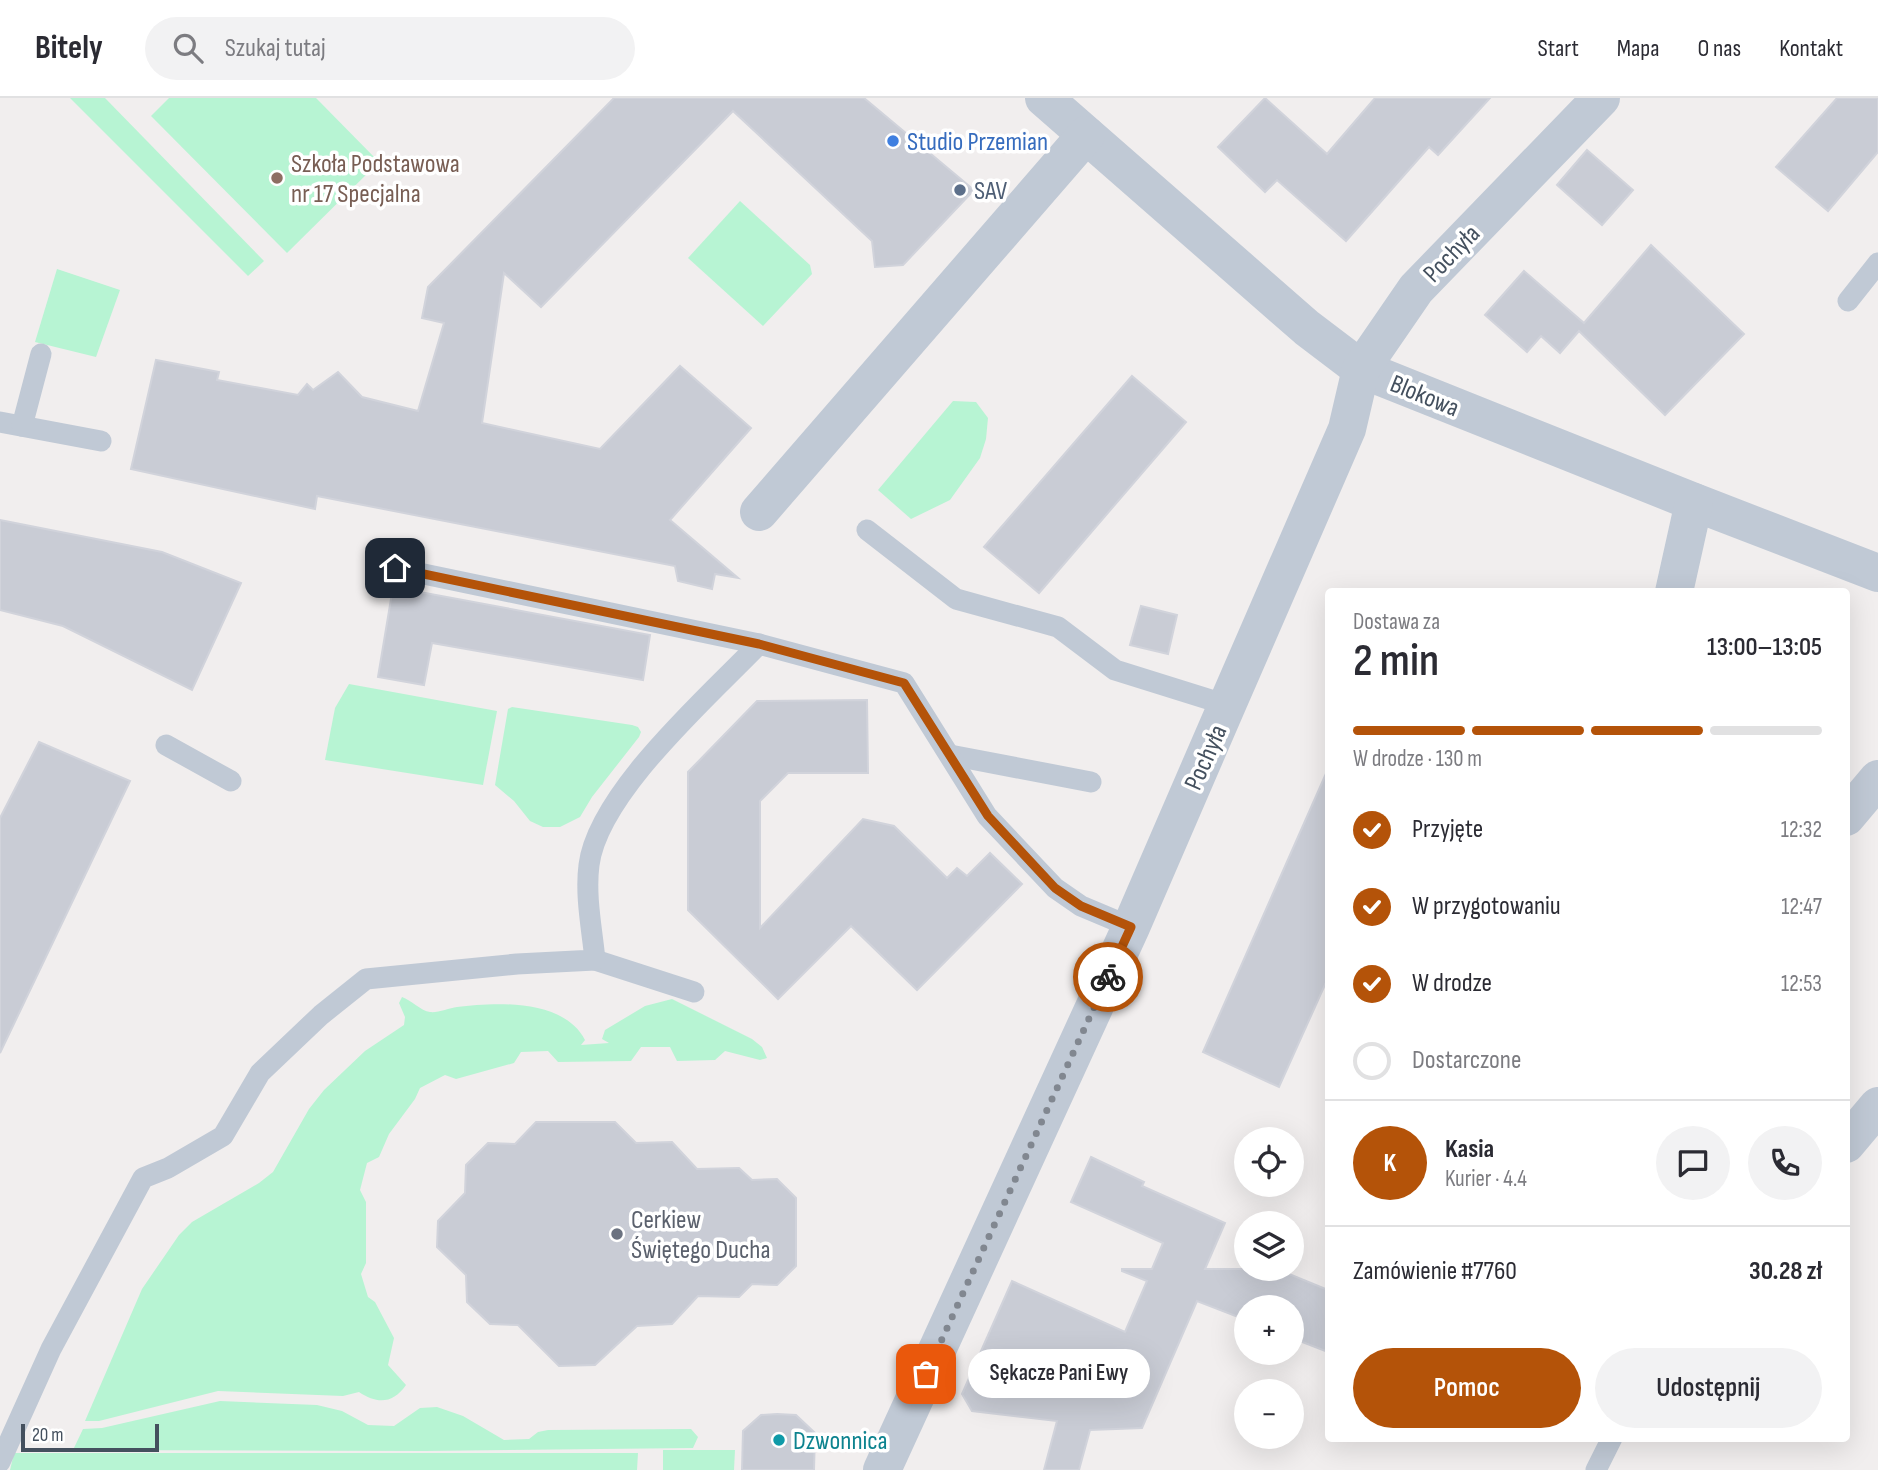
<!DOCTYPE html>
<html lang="pl">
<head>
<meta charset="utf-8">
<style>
  :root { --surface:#fff; --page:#f2f2f3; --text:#2b2b33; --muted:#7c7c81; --line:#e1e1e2; --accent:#b45309 }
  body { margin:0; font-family:"Sofia Sans Condensed",sans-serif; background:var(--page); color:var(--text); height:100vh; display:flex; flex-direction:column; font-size:26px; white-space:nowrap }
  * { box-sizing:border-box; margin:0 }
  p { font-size:23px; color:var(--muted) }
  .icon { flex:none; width:38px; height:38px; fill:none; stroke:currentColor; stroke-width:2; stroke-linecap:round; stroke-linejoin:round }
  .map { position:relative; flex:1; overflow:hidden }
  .panel { position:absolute; left:1325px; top:490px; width:525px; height:854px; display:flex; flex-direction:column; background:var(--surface); border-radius:7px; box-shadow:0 7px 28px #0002 }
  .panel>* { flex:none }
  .fabs { position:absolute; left:1234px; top:1029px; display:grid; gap:14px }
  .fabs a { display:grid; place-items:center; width:70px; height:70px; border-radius:50%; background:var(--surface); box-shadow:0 7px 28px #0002; font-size:35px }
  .scale { position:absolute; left:21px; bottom:18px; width:138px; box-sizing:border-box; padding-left:7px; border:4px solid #44505e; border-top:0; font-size:19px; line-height:24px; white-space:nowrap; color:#44505e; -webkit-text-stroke:5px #fff; paint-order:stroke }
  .pin { position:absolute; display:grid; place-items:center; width:60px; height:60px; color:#fff; margin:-30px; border-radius:14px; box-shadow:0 4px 10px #0006 }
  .courier { position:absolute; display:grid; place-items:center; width:70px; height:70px; margin:-35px; border:5px solid #b45309; border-radius:50%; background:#fff; color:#222; box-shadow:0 2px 9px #0007 }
  .bubble { position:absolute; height:49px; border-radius:24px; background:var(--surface); box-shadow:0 7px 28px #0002; font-size:23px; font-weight:600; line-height:49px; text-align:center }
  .summary em { font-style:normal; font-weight:600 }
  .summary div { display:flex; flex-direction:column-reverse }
  .summary { display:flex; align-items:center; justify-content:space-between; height:119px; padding:0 28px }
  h1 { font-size:46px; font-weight:600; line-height:52px }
  .bar { display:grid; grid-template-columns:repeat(4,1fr); gap:10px 7px; align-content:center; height:84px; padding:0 28px }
  .bar i { height:9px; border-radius:5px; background:var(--line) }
  .bar .selected { background:var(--accent) }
  .bar p { grid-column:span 4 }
  .line { display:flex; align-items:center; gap:18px; padding:0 28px; border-top:2px solid var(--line) }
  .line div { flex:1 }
  .round { display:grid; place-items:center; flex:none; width:74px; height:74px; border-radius:37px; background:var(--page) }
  ol { padding:0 28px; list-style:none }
  li { display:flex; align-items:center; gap:21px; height:77px }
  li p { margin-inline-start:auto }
  li .icon { padding:7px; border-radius:50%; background:var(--accent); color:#fff; stroke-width:4 }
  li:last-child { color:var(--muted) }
  li i { width:38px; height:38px; border:4px solid var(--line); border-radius:50% }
  .action { display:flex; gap:14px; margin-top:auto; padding:14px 28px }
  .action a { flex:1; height:80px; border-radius:42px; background:var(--accent); color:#fff; font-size:28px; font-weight:600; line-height:80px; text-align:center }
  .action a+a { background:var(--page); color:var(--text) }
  header { display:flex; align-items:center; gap:42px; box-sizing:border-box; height:98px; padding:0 35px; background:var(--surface); border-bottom:2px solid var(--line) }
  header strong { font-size:33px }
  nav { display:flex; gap:38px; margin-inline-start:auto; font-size:24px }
  .search { width:490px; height:63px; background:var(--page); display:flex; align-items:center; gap:18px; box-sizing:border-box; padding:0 24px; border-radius:38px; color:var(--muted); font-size:26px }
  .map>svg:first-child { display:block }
</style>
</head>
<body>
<header>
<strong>Bitely</strong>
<div class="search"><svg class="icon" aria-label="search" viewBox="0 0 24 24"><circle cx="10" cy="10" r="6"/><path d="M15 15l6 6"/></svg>Szukaj tutaj</div>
<nav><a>Start</a><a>Mapa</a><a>O nas</a><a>Kontakt</a></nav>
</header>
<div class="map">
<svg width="1878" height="1372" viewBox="0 0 1878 1372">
  <rect width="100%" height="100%" fill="#f1eeee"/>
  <g fill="#b7f4d3">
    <polygon points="70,0 105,0 264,163 248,178"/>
    <polygon points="169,0 316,0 379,64 287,155 151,18"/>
    <polygon points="740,103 810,167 812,176 763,228 688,160"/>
    <polygon points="57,171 120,192 96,259 35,244"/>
    <polygon points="953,303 976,304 988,320 986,341 980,360 950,402 911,421 878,392"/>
    <polygon points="349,586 497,613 483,687 325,662 335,610"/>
    <polygon points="512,609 632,627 638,629 641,634 639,639 592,699 580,719 560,729 543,729 530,723 514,703 495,687 508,611"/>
    <path d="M402,899C411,902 421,913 430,914C438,915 449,910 457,909C497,904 564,901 585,942L581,947L609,945L602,941L605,932L645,908L672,901L752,941L762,949L767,960L760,962L725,953L715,962L677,963L670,949H641L631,963L558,964L548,953L521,954L514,965L456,981L445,977L420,990L415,1001L389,1036L379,1059L367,1065L360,1092L366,1104V1165L361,1176L368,1199L375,1204L394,1240L388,1267L406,1287C393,1306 377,1306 359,1294L343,1298L218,1293L99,1323H85L142,1191L179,1137L192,1124L259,1085L273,1074L309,1011L324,992L365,953L404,927L405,919L399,905Z"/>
    <polygon points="220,1303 317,1307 342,1313 368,1327 394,1328 420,1310 437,1309 463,1318 504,1342 529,1341 538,1334 548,1332 691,1331 698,1339 693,1350 425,1353 73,1352 83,1331 102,1330"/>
    <polygon points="663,1352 735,1352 734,1372 663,1372"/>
    <polygon points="14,1355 638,1355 637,1372 10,1372"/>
  </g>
  <g fill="#c9ccd5" stroke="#d1d3db" stroke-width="2">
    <polygon points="614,0 864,0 974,92 903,167 875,169 872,143 733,13 541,209 504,175 482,325 600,351 680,268 751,330 670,422 738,480 715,476 712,491 678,483 675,468 317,398 315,411 131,371 156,262 219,274 217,282 298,297 307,286 313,292 338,274 362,299 418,313 444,225 422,220 428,189"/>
    <polygon points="1265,0 1327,56 1375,0 1490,0 1438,57 1429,49 1346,143 1277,82 1265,94 1218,49"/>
    <polygon points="1837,0 1878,0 1878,54 1828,113 1776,69"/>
    <polygon points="1587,52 1633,92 1602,127 1557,87"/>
    <polygon points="1651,147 1744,236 1665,317 1579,233 1560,255 1541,238 1527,254 1485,217 1524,173 1584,225"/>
    <polygon points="1132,278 1186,324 1039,495 984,449"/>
    <polygon points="0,422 162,454 241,485 192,592 63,528 0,512"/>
    <polygon points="393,489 650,537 643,582 432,545 424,587 378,579"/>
    <polygon points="1141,508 1177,517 1168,556 1130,547"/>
    <polygon points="867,602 868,675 788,675 760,703 760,830 863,721 894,728 947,780 957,770 967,778 990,755 1022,786 917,892 851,828 778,901 688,812 688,674 757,603"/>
    <polygon points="39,644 130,683 0,955 0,720"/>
    <polygon points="1328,671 1328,880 1279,989 1203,954"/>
    <polygon points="536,1024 615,1024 636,1045 672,1044 697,1071 739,1070 752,1082 777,1081 796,1100 796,1168 777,1187 752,1186 739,1199 698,1198 672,1226 637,1228 595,1267 559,1268 518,1227 490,1226 467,1204 466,1177 437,1149 438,1123 465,1095 466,1067 488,1045 515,1046"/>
    <polygon points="1091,1059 1144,1084 1142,1088 1225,1125 1205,1171 1277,1171 1328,1192 1328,1254 1292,1240 1292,1209 1246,1209 1246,1222 1197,1203 1142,1330 1090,1332 1079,1372 1044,1372 1057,1323 972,1313 962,1296 1012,1183 1125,1234 1147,1183 1122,1173 1122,1171 1152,1171 1163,1145 1071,1104"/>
    <polygon points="777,1316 796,1317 815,1335 814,1372 742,1372 743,1333 761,1317"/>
  </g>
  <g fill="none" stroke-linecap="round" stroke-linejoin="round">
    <g stroke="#c0c9d5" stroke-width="21">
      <polyline points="1848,203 1878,165"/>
      <polyline points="0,324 101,343"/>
      <polyline points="22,328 41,256"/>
      <polyline points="867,432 956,501 1058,529 1115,572 1227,607"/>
      <polyline points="395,470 759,546"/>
      <polyline points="166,647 231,683"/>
      <polyline points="950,657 1091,684"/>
      <polyline points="595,862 694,894"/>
      <path d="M0,1364L51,1251L143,1080L168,1070L223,1038L260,975L321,917L366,881L517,866L595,862C592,831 585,798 589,767C598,695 709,598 759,546L904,585L987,718L1055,790L1081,808L1131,829"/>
      <polyline points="1596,1372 1612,1340"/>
    </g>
    <g stroke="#c0c9d5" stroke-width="38">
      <polyline points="1044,0 1307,230 1361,271 1694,404 1878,475"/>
      <polyline points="759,414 1086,37"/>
      <polyline points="1674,494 1694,404"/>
      <polyline points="1846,719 1878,681"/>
      <polyline points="1846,1046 1878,1008"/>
      <polyline points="882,1372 1131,829 1227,607 1347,331 1361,271 1416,191 1601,0"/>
    </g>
  </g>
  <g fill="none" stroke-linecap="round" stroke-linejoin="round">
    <polyline stroke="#818790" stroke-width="7" stroke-dasharray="0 12.6" points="926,1276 1108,879"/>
    <polyline stroke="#b45309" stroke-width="9" points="395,470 759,546 904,585 988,718 1055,790 1081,808 1131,829 1108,879"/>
  </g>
  <circle fill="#3f7fe0" stroke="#fff" stroke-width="2.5" cx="893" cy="43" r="7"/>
  <circle fill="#8d6e63" stroke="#fff" stroke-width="2.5" cx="277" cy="80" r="7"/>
  <circle fill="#5c6f8a" stroke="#fff" stroke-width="2.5" cx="960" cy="92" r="7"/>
  <circle fill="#6b7280" stroke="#fff" stroke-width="2.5" cx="617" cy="1136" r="7"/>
  <circle fill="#0f9aa8" stroke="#fff" stroke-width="2.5" cx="779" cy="1342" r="7"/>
  <g text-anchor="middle" stroke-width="7" stroke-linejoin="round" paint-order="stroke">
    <g font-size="26" fill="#366cbe" stroke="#fff" text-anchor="start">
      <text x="907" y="52">Studio Przemian</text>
    </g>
    <g font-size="26" fill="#785e54" stroke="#fff" text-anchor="start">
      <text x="291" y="74">Szkoła Podstawowa<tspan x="291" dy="30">nr 17 Specjalna</tspan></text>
    </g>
    <g font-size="26" fill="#4e5e75" stroke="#fff" text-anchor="start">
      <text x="974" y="101">SAV</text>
    </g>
    <g font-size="26" fill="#44505e" stroke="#fff">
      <text transform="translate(1451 155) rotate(-46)" y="9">Pochyła</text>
      <text transform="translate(1425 297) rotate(22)" y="9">Blokowa</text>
      <text transform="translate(1205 659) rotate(-66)" y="9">Pochyła</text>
    </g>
    <g font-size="26" fill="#5b616d" stroke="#fff" text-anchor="start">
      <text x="631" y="1130">Cerkiew<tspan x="631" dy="30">Świętego Ducha</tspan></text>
    </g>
    <g font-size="26" fill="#0d838f" stroke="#fff" text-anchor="start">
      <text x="793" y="1351">Dzwonnica</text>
    </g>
  </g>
</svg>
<div class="fabs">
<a><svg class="icon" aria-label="locate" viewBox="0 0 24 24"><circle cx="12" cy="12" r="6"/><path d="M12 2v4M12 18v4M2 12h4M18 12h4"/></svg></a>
<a><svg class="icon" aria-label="layers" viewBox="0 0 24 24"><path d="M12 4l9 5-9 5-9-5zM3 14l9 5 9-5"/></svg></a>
<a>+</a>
<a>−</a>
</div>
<div class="scale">20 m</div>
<div class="pin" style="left:926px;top:1276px;background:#ea580c"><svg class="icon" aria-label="bag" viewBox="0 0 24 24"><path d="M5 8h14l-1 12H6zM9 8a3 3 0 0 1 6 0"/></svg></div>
<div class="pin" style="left:395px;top:470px;background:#1f2937"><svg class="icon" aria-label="home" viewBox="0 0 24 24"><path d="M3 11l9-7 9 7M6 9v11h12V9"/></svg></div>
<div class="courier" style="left:1108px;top:879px"><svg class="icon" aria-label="bike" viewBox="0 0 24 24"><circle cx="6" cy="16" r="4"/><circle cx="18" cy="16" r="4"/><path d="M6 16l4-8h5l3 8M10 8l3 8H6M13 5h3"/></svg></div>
<div class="bubble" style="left:968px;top:1251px;width:182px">Sękacze Pani Ewy</div>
<section class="panel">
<div class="summary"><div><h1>2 min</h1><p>Dostawa za</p></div><em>13:00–13:05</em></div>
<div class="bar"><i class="selected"></i><i class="selected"></i><i class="selected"></i><i></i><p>W drodze · 130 m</p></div>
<ol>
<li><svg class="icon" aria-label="check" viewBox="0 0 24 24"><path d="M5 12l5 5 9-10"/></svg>Przyjęte<p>12:32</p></li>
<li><svg class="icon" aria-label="check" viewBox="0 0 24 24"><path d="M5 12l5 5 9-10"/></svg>W przygotowaniu<p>12:47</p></li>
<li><svg class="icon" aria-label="check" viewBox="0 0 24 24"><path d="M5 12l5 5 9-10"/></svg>W drodze<p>12:53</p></li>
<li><i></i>Dostarczone</li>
</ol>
<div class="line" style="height:126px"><b class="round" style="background:var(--accent);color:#fff">K</b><div><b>Kasia</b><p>Kurier · 4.4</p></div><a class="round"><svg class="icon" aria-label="chat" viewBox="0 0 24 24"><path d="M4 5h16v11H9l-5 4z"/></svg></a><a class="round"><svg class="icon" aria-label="phone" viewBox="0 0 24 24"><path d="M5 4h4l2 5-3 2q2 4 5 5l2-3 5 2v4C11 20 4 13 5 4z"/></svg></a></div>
<div class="line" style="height:91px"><div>Zamówienie #7760</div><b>30.28 zł</b></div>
<div class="action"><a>Pomoc</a><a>Udostępnij</a></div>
</section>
</div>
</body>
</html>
